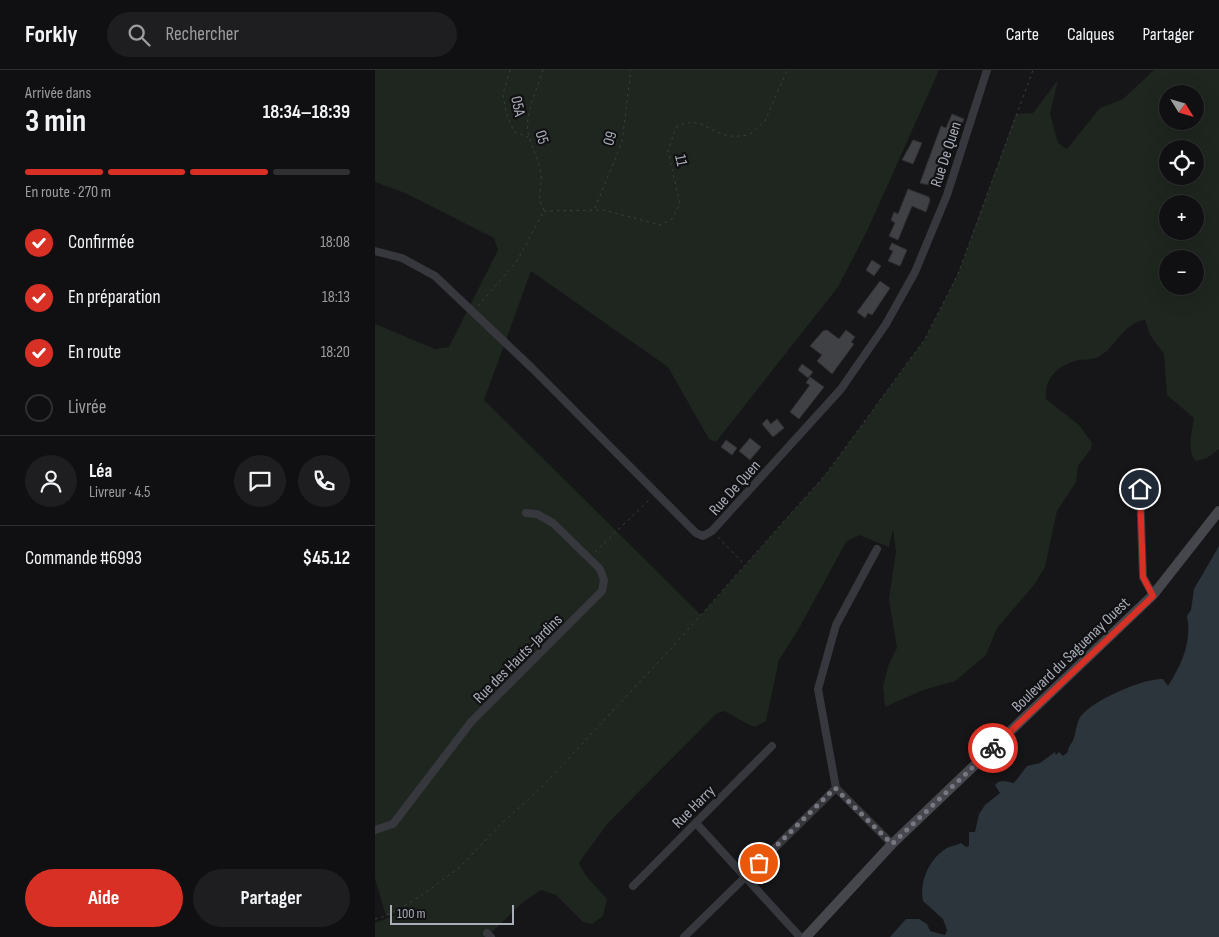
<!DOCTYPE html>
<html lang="fr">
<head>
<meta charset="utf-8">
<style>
  :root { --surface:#101012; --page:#1e1e20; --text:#f1f3f6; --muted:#9c9d9f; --line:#303032; --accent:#d93025 }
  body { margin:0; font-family:"Sofia Sans Condensed",sans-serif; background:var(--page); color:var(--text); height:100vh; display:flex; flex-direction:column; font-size:19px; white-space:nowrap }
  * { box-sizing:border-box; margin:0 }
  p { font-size:16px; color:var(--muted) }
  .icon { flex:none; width:28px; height:28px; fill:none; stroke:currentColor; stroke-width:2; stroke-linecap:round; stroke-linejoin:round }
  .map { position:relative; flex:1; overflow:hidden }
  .panel { display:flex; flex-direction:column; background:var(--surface); width:375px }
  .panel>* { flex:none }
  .needle { width:32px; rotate:127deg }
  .buttons { position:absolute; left:784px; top:15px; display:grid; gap:10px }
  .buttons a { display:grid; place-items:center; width:45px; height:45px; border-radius:50%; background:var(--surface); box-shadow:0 5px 20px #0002,0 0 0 1px var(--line); font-size:25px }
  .scale { position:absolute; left:15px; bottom:12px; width:124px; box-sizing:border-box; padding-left:5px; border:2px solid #a8adb8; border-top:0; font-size:14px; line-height:18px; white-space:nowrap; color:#a8adb8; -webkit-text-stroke:4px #111113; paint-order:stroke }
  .pin { position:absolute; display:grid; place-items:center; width:42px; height:42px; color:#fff; margin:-21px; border:2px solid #fff; border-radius:50%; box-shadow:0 1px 5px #0007 }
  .courier { position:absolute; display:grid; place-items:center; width:50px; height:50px; margin:-25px; border:4px solid #d93025; border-radius:50%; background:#fff; color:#222; box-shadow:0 1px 6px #0007 }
  .summary em { font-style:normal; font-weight:700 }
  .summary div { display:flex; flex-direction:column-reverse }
  .summary { display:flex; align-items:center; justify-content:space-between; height:85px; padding:0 25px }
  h1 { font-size:32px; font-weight:700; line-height:38px }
  .bar { display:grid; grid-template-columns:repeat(4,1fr); gap:8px 5px; align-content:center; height:60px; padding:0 25px }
  .bar i { height:6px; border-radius:4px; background:var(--line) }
  .bar .selected { background:var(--accent) }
  .bar p { grid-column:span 4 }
  .line { display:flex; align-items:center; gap:12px; padding:0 25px; border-top:1px solid var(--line) }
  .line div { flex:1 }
  .round { display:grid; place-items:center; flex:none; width:52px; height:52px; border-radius:26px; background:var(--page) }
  ol { padding:0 25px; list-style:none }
  li { display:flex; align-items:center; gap:15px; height:55px }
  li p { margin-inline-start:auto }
  li .icon { padding:5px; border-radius:50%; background:var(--accent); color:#fff; stroke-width:4 }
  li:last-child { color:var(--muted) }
  li i { width:28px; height:28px; border:2px solid var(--line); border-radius:50% }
  .primary-button { display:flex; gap:10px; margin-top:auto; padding:10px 25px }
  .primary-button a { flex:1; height:58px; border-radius:30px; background:var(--accent); color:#fff; font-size:20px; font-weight:700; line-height:58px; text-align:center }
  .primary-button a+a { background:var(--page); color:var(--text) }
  header { display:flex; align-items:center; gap:30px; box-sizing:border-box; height:70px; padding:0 25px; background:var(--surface); border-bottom:1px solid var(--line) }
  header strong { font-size:24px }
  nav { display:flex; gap:28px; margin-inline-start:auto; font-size:18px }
  .search { width:350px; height:45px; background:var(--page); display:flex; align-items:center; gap:12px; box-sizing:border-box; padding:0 18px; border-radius:28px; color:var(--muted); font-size:19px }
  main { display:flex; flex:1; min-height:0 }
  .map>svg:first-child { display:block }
</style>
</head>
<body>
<header>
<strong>Forkly</strong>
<div class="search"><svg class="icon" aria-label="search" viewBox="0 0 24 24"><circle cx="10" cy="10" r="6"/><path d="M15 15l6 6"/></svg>Rechercher</div>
<nav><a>Carte</a><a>Calques</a><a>Partager</a></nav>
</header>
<main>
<section class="panel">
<div class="summary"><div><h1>3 min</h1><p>Arrivée dans</p></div><em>18:34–18:39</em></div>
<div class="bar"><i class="selected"></i><i class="selected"></i><i class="selected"></i><i></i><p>En route · 270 m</p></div>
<ol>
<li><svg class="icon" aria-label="check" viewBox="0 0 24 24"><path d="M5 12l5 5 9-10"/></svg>Confirmée<p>18:08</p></li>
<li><svg class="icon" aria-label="check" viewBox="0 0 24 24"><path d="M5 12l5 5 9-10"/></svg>En préparation<p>18:13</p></li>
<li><svg class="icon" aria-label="check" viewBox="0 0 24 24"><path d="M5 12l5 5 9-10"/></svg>En route<p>18:20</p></li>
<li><i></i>Livrée</li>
</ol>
<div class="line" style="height:90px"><a class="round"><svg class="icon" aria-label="person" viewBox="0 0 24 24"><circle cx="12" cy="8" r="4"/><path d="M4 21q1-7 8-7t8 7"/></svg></a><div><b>Léa</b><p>Livreur · 4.5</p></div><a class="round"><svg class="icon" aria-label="chat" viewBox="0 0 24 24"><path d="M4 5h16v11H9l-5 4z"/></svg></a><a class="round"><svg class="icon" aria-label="phone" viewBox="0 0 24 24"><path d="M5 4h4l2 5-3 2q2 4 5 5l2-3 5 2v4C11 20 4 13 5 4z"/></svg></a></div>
<div class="line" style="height:65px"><div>Commande #6993</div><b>$45.12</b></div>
<div class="primary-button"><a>Aide</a><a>Partager</a></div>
</section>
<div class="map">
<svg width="844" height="867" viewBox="0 0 844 867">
  <rect width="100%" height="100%" fill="#161618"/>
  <path fill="#1e261f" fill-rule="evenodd" d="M0,0H564L493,159L463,217L341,372L334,369L293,297L156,201L109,330L326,545L451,404L550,269L583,204L641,44L658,43L683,10L675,44L683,73L692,79L725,38L748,29L779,0H844V379L832,388L821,391C811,381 817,362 819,348L792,325L789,284L775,265L770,250C747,253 742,277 723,287C718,290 710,289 704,290C684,295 669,307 671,329L704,355L717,373L716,379L703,396L701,412L682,441L670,497L659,515L622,558L611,585L580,611L548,620L510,637L508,616L514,594L522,578L514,529L521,482L518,459L514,477L484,465L471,472L423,560L404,590L391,651L380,657C368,653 360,645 348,641L341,644L233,753L205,791L204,794L211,806L232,829L228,846L217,854L208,852L181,825L166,820L146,834L112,867H0V853L36,839L11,846L0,808V254L60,279L74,277L123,180L119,168L30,123L0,112ZM792,24H820V51H792ZM792,79H820V106H792ZM792,134H820V161H792ZM792,189H820V216H792Z"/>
  <path fill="#2c353c" d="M844,476V867H515L531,849H544L552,854L555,861L570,865L572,860L568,849L548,831C544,811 555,788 572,778C577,775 581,776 586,773L591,777L594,776V762H600L604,744L610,735L625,723L620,715C626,708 632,712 639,713L652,696L665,693L680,682L681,685L684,682L688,686L693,682C693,676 697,674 699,668C701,661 702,651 706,646C718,630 769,608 788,609L793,616C807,594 817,572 812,546L816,540L819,519Z"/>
  <g fill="#404145" stroke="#303034">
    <polygon points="577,44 589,49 584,60 578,57 560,106 559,116 545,113 566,56 571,58"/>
    <polygon points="538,70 547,73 538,94 527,90"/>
    <polygon points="533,119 554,127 555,130 551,142 537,136 523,170 514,166 520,153 516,150 519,142 523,144"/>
    <polygon points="517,173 532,180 525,196 513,191 518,181 514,179"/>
    <polygon points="497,190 506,196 499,206 491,200"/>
    <polygon points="505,211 515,218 497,245 493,243 490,248 482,242"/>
    <polygon points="452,260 464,269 471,260 480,267 476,272 479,274 457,304 442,291 447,285 435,276 448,261"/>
    <polygon points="427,294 438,302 433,308 423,300"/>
    <polygon points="435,307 449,317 424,349 415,342 435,315 431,313"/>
    <polygon points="392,349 396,354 402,349 409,358 398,367 387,354"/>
    <polygon points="375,368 386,377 375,390 364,381"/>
    <polygon points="351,370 362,378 357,385 346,377"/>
  </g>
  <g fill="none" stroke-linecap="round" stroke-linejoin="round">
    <g stroke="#3d3f44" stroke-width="1" stroke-dasharray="2.5 4" stroke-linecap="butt">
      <polyline points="135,0 128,24 131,42 139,62 153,67"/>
      <path d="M168,0C162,20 148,47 154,67C158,80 164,90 166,104C168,118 160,127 169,140"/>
      <polyline points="220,138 247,72 256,0"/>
      <path d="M169,141L229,140L285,155L297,149L305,134L293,81L301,57C323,46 329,58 350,65C357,67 366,66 374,65L390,51L412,0"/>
      <polyline points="103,236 142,191 169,141"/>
      <polyline points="343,467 370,495"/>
      <polyline points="220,482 275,429"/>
      <polyline points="0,849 11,846 46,826 85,797 126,754 166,718 300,574 451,404 550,269 583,204 658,0"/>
    </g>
    <g stroke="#37383d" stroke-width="8">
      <polyline points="0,181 27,188 60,206 157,298 321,463 328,466 337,461 466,319 511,254 540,202 572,125 612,0"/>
      <polyline points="765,419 768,507 778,525"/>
      <polyline points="502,479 461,555 443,619 461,718 517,774"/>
      <polyline points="321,753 425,867"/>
      <polyline points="0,760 18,754 96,652 227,521 229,510 225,499 178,453 162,444 151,443"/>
      <polyline points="258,816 397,676"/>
      <polyline points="112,863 116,867"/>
      <polyline points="309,867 461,718"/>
    </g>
    <polyline stroke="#45474d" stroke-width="10" points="431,867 517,774 778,525 844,441"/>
  </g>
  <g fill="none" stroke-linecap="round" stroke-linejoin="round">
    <polyline stroke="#757880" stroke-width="5" stroke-dasharray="0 9" points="384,793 460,718 517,774 618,678"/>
    <polyline stroke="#d93025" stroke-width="6" points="618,678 778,526 768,507 765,419"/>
  </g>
  <g text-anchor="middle" stroke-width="4.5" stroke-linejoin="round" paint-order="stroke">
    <g font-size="16" fill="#a8adb8" stroke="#111113">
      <text transform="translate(144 36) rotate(78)" y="6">05A</text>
      <text transform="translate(168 67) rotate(73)" y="6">05</text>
      <text transform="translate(234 68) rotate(-74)" y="6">09</text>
      <text transform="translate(570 84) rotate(-72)" y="6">Rue De Quen</text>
      <text transform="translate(307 90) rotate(78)" y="6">11</text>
      <text transform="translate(359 417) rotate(-48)" y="6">Rue De Quen</text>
      <text transform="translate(695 584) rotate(-44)" y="6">Boulevard du Saguenay Ouest</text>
      <text transform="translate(142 588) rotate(-45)" y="6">Rue des Hauts-Jardins</text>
      <text transform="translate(318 736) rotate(-45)" y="6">Rue Harry</text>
    </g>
  </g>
</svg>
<div class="buttons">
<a><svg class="needle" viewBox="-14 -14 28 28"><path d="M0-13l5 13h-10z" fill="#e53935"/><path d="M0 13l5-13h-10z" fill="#9c9d9f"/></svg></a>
<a><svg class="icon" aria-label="locate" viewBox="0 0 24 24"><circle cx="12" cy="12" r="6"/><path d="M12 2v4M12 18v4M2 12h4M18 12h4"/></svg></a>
<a>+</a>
<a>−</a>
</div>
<div class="scale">100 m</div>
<div class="pin" style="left:384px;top:793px;background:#ea580c"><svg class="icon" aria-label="bag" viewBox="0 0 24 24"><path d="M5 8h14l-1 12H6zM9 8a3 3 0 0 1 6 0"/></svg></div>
<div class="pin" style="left:765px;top:419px;background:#1f2937"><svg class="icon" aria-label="home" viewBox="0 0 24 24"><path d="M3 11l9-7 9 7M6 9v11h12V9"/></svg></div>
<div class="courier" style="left:618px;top:678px"><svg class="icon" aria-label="bike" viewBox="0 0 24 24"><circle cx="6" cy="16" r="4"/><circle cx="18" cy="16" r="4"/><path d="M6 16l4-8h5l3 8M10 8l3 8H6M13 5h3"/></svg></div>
</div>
</main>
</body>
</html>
